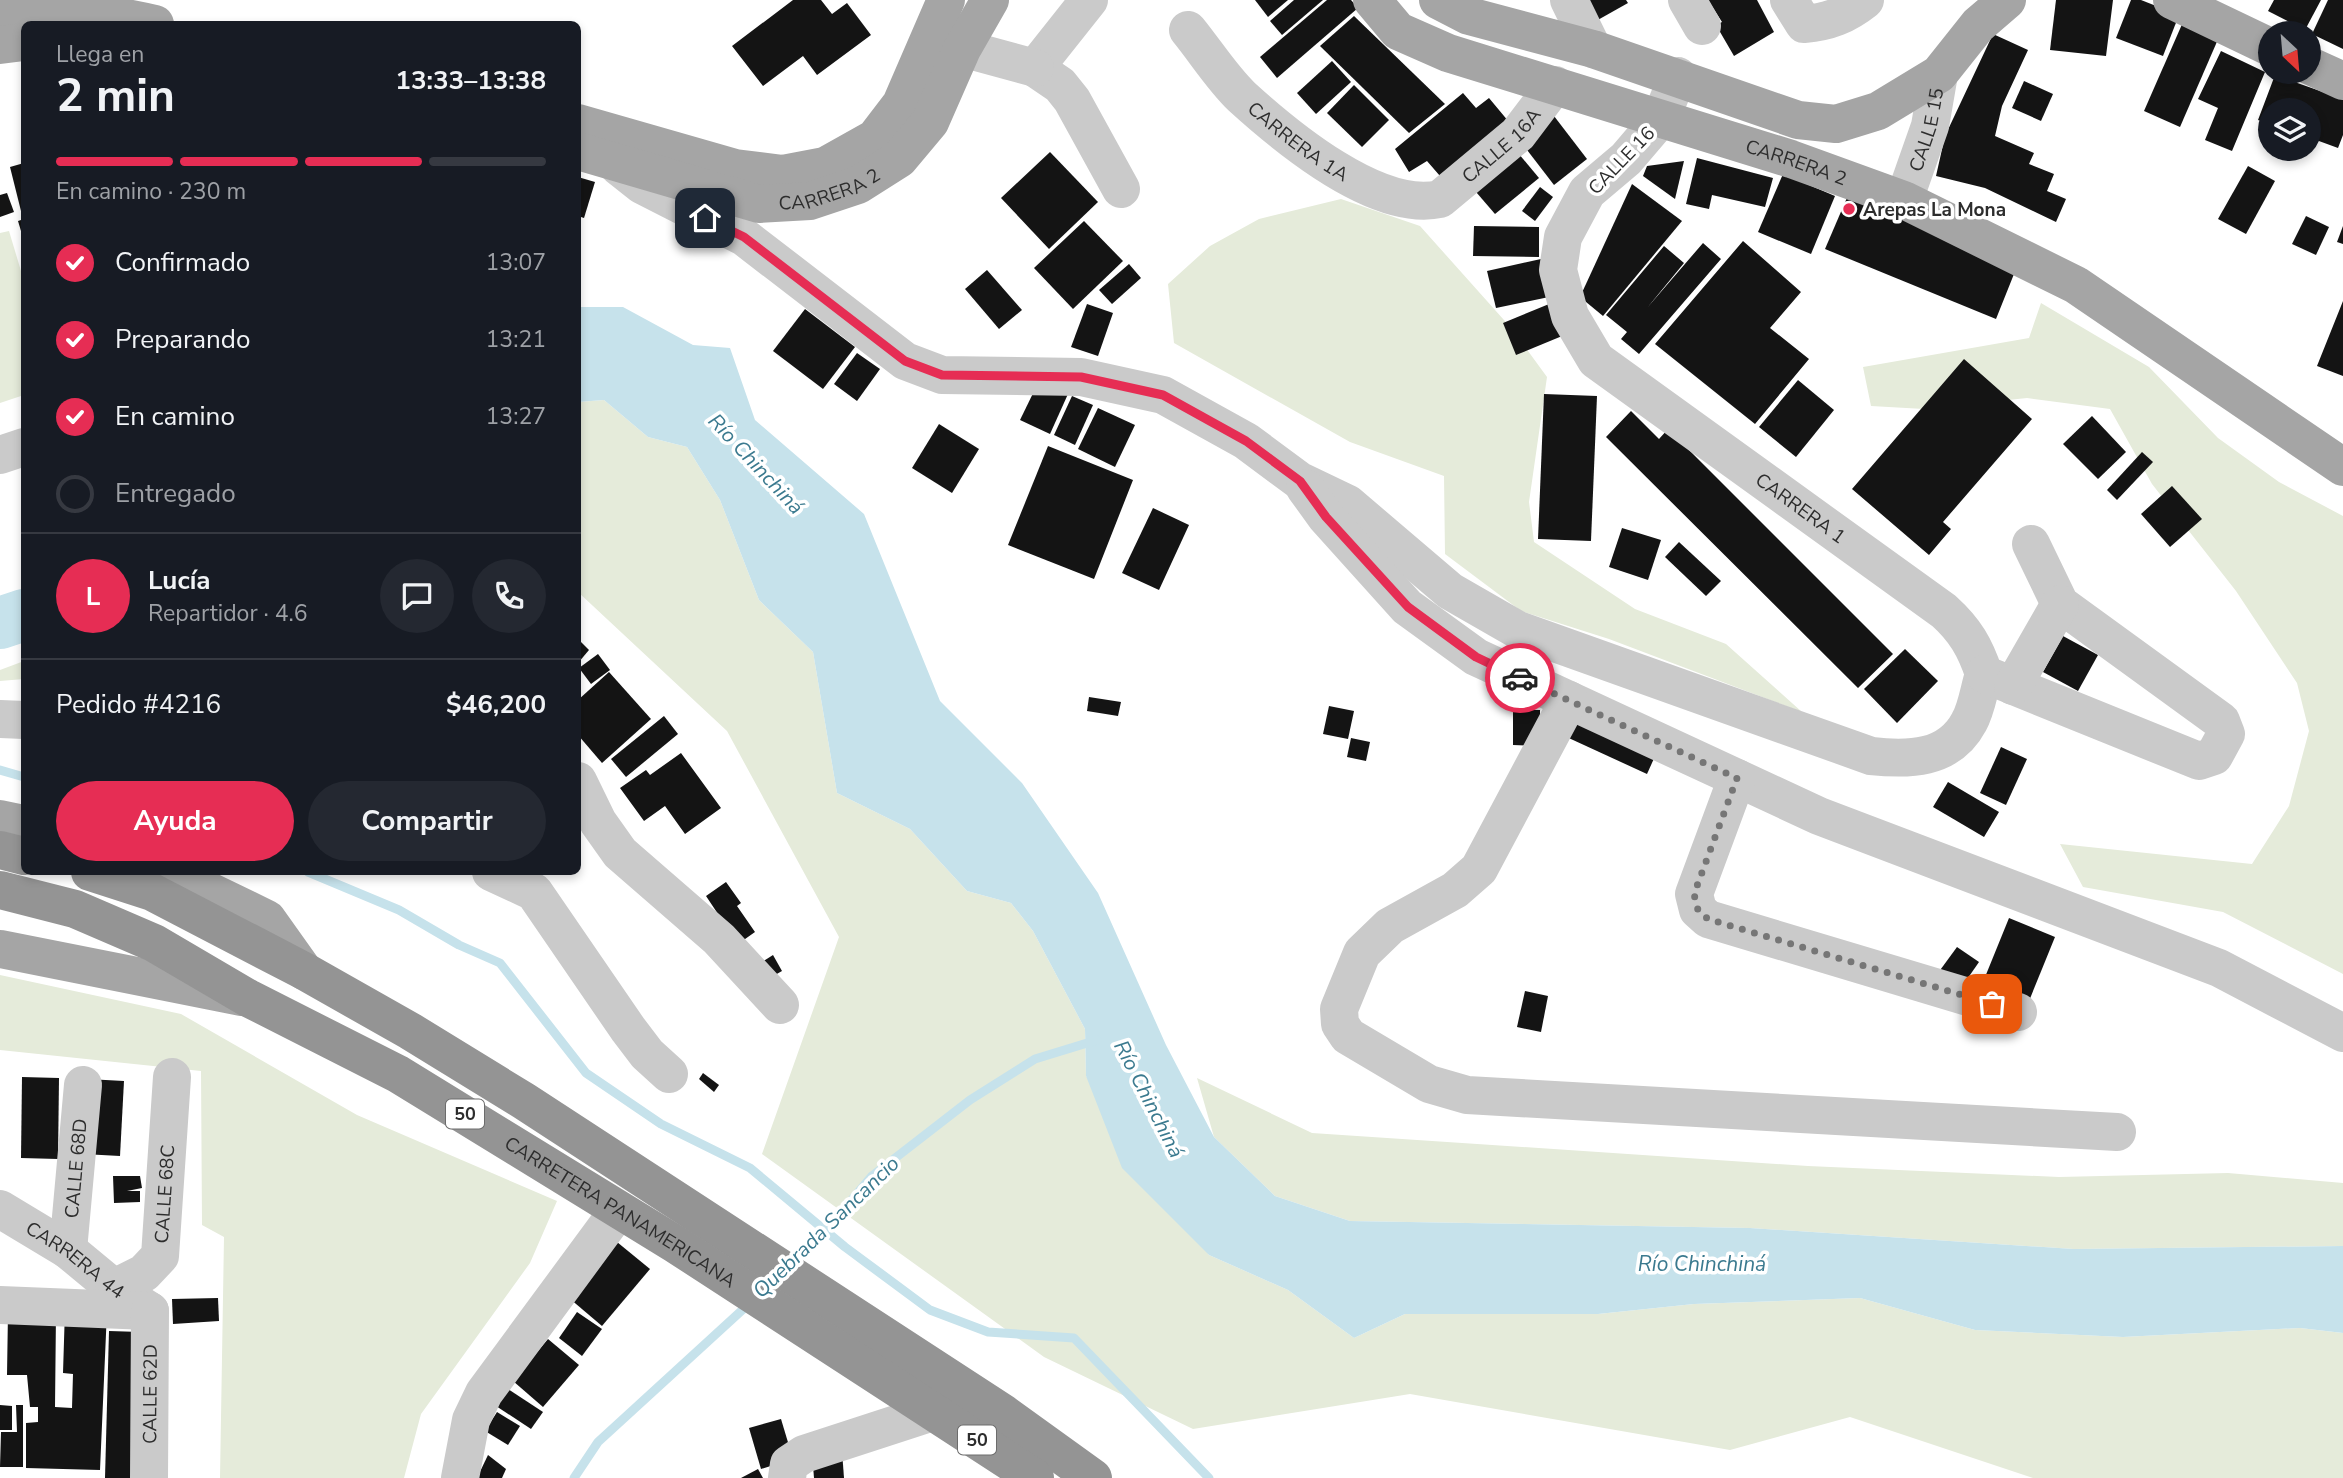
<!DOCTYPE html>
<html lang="es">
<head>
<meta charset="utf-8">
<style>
  :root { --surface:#171b24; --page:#242831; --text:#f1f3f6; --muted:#9ea1a6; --line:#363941; --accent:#e62d54 }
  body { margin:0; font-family:"Nunito Sans",sans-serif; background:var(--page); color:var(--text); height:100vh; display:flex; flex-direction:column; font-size:26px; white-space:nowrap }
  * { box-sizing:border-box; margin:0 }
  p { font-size:23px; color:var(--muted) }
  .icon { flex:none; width:38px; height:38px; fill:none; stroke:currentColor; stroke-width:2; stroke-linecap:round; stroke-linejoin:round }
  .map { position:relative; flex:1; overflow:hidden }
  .details { position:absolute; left:21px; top:21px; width:560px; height:854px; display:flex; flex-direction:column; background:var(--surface); border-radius:10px; box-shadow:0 4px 10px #0003 }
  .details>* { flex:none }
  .needle { width:46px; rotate:154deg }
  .buttons { position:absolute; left:2258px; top:21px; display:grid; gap:14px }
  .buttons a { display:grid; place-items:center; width:63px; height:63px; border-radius:50%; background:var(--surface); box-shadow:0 4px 10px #0003; font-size:35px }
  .pin { position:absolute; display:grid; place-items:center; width:60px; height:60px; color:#fff; margin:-30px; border-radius:14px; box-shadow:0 4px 10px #0006 }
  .courier { position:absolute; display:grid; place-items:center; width:70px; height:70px; margin:-35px; border:5px solid #e62d54; border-radius:50%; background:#fff; color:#222; box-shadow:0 2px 9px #0007 }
  .headline em { font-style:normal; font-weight:700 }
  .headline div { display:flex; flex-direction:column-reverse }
  .headline { display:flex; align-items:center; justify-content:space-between; height:119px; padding:0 35px }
  h1 { font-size:46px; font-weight:700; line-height:52px }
  .bar { display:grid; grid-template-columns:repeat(4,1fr); gap:10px 7px; align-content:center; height:84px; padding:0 35px }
  .bar i { height:9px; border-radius:5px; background:var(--line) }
  .bar .active { background:var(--accent) }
  .bar p { grid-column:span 4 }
  .line { display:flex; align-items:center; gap:18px; padding:0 35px; border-top:2px solid var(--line) }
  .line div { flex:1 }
  .round { display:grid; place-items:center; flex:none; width:74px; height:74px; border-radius:37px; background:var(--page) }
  ol { padding:0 35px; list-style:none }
  li { display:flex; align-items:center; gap:21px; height:77px }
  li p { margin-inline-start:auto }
  li .icon { padding:7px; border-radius:50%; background:var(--accent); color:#fff; stroke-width:4 }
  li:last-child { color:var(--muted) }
  li i { width:38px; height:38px; border:4px solid var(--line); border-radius:50% }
  .action { display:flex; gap:14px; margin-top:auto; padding:14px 35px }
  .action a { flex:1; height:80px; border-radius:42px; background:var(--accent); color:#fff; font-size:28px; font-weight:700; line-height:80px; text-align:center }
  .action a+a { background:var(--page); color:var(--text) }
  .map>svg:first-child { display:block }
</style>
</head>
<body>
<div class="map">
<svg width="2343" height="1478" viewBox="0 0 2343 1478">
  <rect width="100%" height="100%" fill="#fff"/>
  <g fill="#e5ebda">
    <polygon points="1341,199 1420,226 1512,329 1547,377 1529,502 1534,542 1635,609 1726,644 1802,712 1609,639 1521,611 1445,554 1444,476 1350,442 1174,343 1168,284 1210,246 1259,219"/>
    <polygon points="9,231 24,281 24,395 0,403 0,233"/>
    <polygon points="2041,303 2149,367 2218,438 2279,482 2343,516 2343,974 2223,912 2083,887 2060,844 2252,864 2289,806 2309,731 2297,683 2236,591 2152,484 2110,409 2027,398 1924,409 1871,406 1863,367 2029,338"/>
    <polygon points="604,400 648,437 687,447 720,500 759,600 813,652 837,793 910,829 967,891 1011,903 1033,931 1085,1029 1086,1076 1209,1255 1288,1290 1354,1338 1405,1314 1598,1314 1694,1304 1860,1298 1975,1330 2123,1337 2300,1328 2343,1333 2343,1478 2033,1478 1850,1417 1730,1450 1410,1394 1193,1429 1044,1357 762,1154 839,937 727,731 578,592 578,402"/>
    <polygon points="24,661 24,679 0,681 0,670"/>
    <polygon points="0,975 181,1014 357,1115 557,1201 530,1263 421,1414 404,1478 220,1478 224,1237 202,1225 201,1071 0,1050"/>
    <polygon points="1197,1078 1312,1133 1808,1166 2059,1177 2228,1173 2343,1183 2343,1246 2074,1249 1750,1228 1350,1221 1275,1196 1214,1137"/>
  </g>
  <polygon fill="#c6e2eb" points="578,307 623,307 693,345 730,348 755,420 864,514 940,701 1022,783 1098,893 1166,1045 1214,1137 1275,1196 1350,1221 1750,1228 2074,1249 2343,1246 2343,1333 2300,1328 2123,1337 1975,1330 1860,1298 1694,1304 1598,1314 1405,1314 1354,1338 1288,1290 1209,1255 1122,1168 1086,1076 1085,1029 1033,931 1011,903 967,891 910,829 837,793 813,652 759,600 720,500 687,447 648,437 604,400 578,402"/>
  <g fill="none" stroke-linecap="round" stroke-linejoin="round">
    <g stroke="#c6e2eb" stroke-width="9">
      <polyline points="0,770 24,777"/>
      <polyline points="308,872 399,910 459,945 500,963 586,1073 661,1124 750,1168 845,1247 930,1310 988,1332 1074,1338 1209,1478"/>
      <polyline points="791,1264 825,1232 872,1176 970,1100 1035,1059 1097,1040"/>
      <polyline points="574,1478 598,1442 751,1302"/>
    </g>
    <polyline stroke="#c6e2eb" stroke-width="52" points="0,623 24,615"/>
  </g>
  <g fill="#141414">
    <polygon points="793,0 821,0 832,14 847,3 871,35 817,75 803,56 763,86 732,46"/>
    <polygon points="1255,0 1288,0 1268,17"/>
    <polygon points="1294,0 1323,0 1282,35 1270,21"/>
    <polygon points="1327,0 1351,0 1358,8 1277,78 1260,57"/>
    <polygon points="1584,0 1626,0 1628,3 1596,21"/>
    <polygon points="1708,0 1757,0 1774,32 1734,56 1716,25 1722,22"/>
    <polygon points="2056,0 2113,0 2106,56 2050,50"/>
    <polygon points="2131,0 2141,0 2179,15 2163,56 2116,38"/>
    <polygon points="2274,0 2321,0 2305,30 2268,11"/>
    <polygon points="2328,0 2343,0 2343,49 2312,34"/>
    <polygon points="1354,16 1445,104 1409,133 1320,46"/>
    <polygon points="2183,22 2219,37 2180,127 2144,111"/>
    <polygon points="1993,34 2028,50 2002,106 1995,136 2034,153 2029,164 2054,174 2047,191 2066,199 2056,222 1985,188 1936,176 1945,136"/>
    <polygon points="2221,51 2265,72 2232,151 2205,140 2218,108 2198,99"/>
    <polygon points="1332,61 1351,82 1316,114 1297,93"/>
    <polygon points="2275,75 2343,99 2343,135 2338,148 2308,137 2308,110 2270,110 2270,124 2258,120"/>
    <polygon points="2024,81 2053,94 2041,121 2012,108"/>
    <polygon points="1354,85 1389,120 1362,147 1327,113"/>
    <polygon points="1463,93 1476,108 1489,98 1509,122 1440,176 1427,161 1409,172 1395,149"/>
    <polygon points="1554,116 1587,159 1554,185 1521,142"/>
    <polygon points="1514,148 1539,178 1495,214 1470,185"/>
    <polygon points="1050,152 1098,202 1049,249 1001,198"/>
    <polygon points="1697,158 1773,178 1765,207 1712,195 1709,209 1686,204"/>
    <polygon points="1684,161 1675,199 1643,176 1647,166"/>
    <polygon points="24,163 24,210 21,211 10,167"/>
    <polygon points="2248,166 2275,181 2246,234 2218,219"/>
    <polygon points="1783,174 1835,196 1811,254 1758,232"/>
    <polygon points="578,177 595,182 584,218 578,216"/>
    <polygon points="1632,184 1682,221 1603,316 1580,297"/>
    <polygon points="1540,187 1553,197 1535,221 1522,211"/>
    <polygon points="7,193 14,212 0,217 0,195"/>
    <polygon points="1849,193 2016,269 1996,319 1825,249"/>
    <polygon points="2306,216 2329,227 2316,255 2292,244"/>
    <polygon points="24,219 24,241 18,221"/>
    <polygon points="1084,221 1123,261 1073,309 1034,268"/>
    <polygon points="1474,226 1539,227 1539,257 1473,256"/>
    <polygon points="2343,226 2343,244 2337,242"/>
    <polygon points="1743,241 1801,292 1770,328 1809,359 1755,424 1655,344"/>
    <polygon points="1703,243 1721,259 1639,354 1621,339 1627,332 1606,315 1664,246 1684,263 1647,308"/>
    <polygon points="1541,259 1549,297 1496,308 1487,271"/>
    <polygon points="1129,264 1141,278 1112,304 1099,290"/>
    <polygon points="987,270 1022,310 999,329 965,289"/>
    <polygon points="2343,301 2343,376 2317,366"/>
    <polygon points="1554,302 1567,334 1516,355 1503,323"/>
    <polygon points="1087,304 1113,313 1098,356 1071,347"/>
    <polygon points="805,309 855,347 823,389 773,351"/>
    <polygon points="857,353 880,369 857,401 834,384"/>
    <polygon points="1964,359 2032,419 1943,522 1951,529 1929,555 1852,489"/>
    <polygon points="1798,380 1834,410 1796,457 1759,427"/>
    <polygon points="1039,381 1068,394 1050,434 1020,420"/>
    <polygon points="1544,394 1597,396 1591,541 1538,539"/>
    <polygon points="1072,396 1093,405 1075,445 1054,435"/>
    <polygon points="1098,408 1135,425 1115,467 1078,449"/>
    <polygon points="1631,411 1659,439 1668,429 1893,654 1858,688 1606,437"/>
    <polygon points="2092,416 2126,452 2098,479 2063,444"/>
    <polygon points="939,424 979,449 952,493 912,468"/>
    <polygon points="1048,446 1133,480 1094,579 1008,545"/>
    <polygon points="2142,452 2153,462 2117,500 2107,490"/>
    <polygon points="2172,486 2202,519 2170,547 2141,514"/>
    <polygon points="1153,508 1189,525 1159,590 1122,573"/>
    <polygon points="1622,528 1661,540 1648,580 1609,567"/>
    <polygon points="1679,542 1721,581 1706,596 1665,557"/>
    <polygon points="2063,636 2098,655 2078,691 2043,672"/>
    <polygon points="578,639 589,650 578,663"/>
    <polygon points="1905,649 1938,681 1897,723 1864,689"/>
    <polygon points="598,654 610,670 591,684 579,668"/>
    <polygon points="609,672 651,719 602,763 578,735 578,700"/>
    <polygon points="1089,697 1121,702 1118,716 1087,711"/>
    <polygon points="1329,706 1354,711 1348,739 1323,734"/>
    <polygon points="1513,710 1540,710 1540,746 1513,745"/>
    <polygon points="1569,715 1656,754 1647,774 1560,734"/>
    <polygon points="664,716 678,734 626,777 611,759"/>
    <polygon points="1351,738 1370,742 1366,761 1347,757"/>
    <polygon points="2001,747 2027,759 2006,805 1980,793"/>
    <polygon points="681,753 721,808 685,834 665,806 644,821 620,788 646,770 650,775"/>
    <polygon points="1948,782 1999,812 1984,837 1933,807"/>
    <polygon points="726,882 741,903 737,906 755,932 738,944 706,896"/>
    <polygon points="2009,918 2055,937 2029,1001 1983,982"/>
    <polygon points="1957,947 1979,962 1961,988 1938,973"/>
    <polygon points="773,955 782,971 768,979 759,964"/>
    <polygon points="1525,991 1548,996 1541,1032 1517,1027"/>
    <polygon points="703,1073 719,1085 714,1092 699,1079"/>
    <polygon points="22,1077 59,1078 58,1159 21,1158"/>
    <polygon points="87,1079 124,1081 120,1156 83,1154"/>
    <polygon points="113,1176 140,1176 142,1188 127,1191 140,1191 140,1202 114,1203"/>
    <polygon points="617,1242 650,1269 602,1326 569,1298"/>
    <polygon points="218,1298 219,1321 173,1324 172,1299"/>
    <polygon points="65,1309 107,1311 100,1470 26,1468 26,1423 38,1422 38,1407 30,1407 27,1375 7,1375 8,1312 56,1312 55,1407 72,1408 73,1374 63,1373"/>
    <polygon points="577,1312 602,1329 582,1356 559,1338"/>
    <polygon points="109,1331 141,1332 137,1478 105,1478"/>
    <polygon points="548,1339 579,1365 543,1407 513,1381"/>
    <polygon points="499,1383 543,1412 531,1429 487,1400"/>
    <polygon points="0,1405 12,1406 12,1430 0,1430"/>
    <polygon points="16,1405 23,1405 23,1467 0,1467 1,1432 17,1432"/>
    <polygon points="497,1412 520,1426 508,1445 485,1431"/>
    <polygon points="781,1419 793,1459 761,1469 749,1428"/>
    <polygon points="842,1451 844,1478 814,1478 812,1453"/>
    <polygon points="488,1455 506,1469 502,1478 477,1478"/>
    <polygon points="758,1469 763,1478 741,1478"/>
  </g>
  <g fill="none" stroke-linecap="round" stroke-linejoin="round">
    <g stroke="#cacaca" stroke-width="38">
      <polyline points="1089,0 1035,68 1060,85 1072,100 1121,189"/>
      <polyline points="1569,0 1593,49"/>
      <polyline points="1687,0 1702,26"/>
      <path d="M1789,0L1804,24C1829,22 1846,15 1865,0"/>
      <path id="s1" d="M1188,30C1206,52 1222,78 1242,97C1286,137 1377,213 1440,199L1518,134L1555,85"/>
      <polyline points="932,40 1035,68"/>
      <path id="s2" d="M1678,76L1661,118L1626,159L1587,192L1563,237L1558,270L1570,316L1596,360L1944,611C1965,630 1975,647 1984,674"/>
      <path d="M618,166L642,185L744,237L905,361L942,375L1081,377L1163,395L1246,441L1300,481L1348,504L1450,591L1518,630L1871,756C1908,760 1949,760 1969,722C1977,708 1979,689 1984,674"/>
      <path id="s3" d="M1904,200L1930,126L1939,74"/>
      <polyline points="0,455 24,447"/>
      <polyline points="1305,488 1326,517 1407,607 1476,657 1819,816 2219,968 2343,1033"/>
      <polyline points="1984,674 2199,761 2214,756 2226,734 2221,721 2060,604 2031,544"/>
      <polyline points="2013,686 2060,604"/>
      <polyline points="1569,700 1479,869 1455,890 1390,926 1362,953 1339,1009 1340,1024 1348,1036 1429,1084 1467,1095 2117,1132"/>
      <polyline points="0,719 24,720"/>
      <polyline points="1737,778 1694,894 1698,910 1708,919 2018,1012"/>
      <polyline points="578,781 598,822 620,853 719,939 780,1005"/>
      <polyline points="491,872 534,892 628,1029 647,1054 669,1074"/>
      <path id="s4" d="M0,1209L68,1250L114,1288L150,1311"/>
      <path id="s5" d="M68,1250L83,1085"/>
      <path id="s6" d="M114,1288L144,1273L160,1256L172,1077"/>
      <polyline points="0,1305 148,1311"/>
      <path id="s7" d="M149,1478L150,1311"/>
      <polyline points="460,1478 471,1420 484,1393 618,1211"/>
      <polyline points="787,1478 789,1464 804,1454 933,1412"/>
    </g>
    <g stroke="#a5a5a5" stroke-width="38">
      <path id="s8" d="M1372,0L1398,31L1448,53L1791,159L1904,200L2076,285L2343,467"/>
      <polyline points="1438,0 1469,16 1593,49 1798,120 1836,124 1878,111 1939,74 1978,25 2007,0"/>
      <polyline points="2172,0 2270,47"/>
      <path d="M0,9C54,6 103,12 155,24"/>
      <polyline points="0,45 24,42"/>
      <polyline points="2308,65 2343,81"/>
      <polyline points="578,123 735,168 783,174 825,166 875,138 901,104 946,0"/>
      <path id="s9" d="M578,151L759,204L810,201L858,185L899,159L930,122L962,49L990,0"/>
      <polyline points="0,819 24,824"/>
      <polyline points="170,872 267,919 304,971"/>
      <polyline points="0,949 242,997"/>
    </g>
    <g stroke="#949494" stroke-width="38">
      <polyline points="0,850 24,856"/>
      <polyline points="90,872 152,892 304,971 410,1031 524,1101 1003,1413 1093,1478"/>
      <path id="s10" d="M0,890L75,909L154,943L248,998L398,1074L675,1244L1035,1478"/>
    </g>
  </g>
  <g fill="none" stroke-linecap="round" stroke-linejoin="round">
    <polyline stroke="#767676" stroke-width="7" stroke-dasharray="0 12.6" points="1520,678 1737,778 1694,894 1698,910 1708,919 1992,1004"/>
    <polyline stroke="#e62d54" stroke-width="9" points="705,218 744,237 905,361 942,375 1081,377 1163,395 1246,441 1300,481 1326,517 1408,607 1476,657 1520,678"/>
  </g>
  <circle fill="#e62d54" stroke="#fff" stroke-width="2.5" cx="1849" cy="209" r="7"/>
  <g text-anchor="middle" stroke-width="7" stroke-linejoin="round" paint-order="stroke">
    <g fill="#fff" stroke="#6c6c6c" stroke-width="2">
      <rect x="446" y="1099.5" width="38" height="29" rx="5"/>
      <rect x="958" y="1425.5" width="38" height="29" rx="5"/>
    </g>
    <g font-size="18" font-weight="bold" fill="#2d2d2d">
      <text x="465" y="1120">50</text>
      <text x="977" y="1446">50</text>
    </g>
    <g font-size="19" fill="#2d2d2d" stroke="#fff">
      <text dy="7" stroke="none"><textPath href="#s3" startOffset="74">CALLE 15</textPath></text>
      <text dy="7" stroke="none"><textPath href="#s1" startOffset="158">CARRERA 1A</textPath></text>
      <text dy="7" stroke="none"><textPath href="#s1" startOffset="397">CALLE 16A</textPath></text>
      <text transform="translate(1621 160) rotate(-46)" y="7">CALLE 16</text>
      <text dy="7" stroke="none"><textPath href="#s8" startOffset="460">CARRERA 2</textPath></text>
      <text dy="7" stroke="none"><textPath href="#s9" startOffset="261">CARRERA 2</textPath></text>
      <text dy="7" stroke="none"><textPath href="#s2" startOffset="586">CARRERA 1</textPath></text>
      <text dy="7" stroke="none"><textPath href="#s5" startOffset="82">CALLE 68D</textPath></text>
      <text dy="7" stroke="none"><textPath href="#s6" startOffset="119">CALLE 68C</textPath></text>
      <text dy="7" stroke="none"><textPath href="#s10" startOffset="702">CARRETERA PANAMERICANA</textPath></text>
      <text dy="7" stroke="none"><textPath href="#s4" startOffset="91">CARRERA 44</textPath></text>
      <text dy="7" stroke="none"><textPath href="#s7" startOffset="84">CALLE 62D</textPath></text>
    </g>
    <g font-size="19" font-weight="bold" fill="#2d2d2d" stroke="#fff" text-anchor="start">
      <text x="1863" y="216">Arepas La Mona</text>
    </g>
    <g font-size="21" font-style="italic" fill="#3b7a8f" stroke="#fff">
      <text transform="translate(756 464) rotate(47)" y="7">Río Chinchiná</text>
      <text transform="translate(1149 1099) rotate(63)" y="7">Río Chinchiná</text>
      <text transform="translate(826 1227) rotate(-44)" y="7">Quebrada Sancancio</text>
      <text x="1702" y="1271">Río Chinchiná</text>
    </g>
  </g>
</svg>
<div class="buttons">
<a><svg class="needle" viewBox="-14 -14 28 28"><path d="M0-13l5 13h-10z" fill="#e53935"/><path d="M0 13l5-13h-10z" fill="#9ea1a6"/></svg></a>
<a><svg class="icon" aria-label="layers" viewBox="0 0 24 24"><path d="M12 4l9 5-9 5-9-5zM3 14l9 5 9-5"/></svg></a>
</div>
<div class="pin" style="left:1992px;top:1004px;background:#ea580c"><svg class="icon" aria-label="bag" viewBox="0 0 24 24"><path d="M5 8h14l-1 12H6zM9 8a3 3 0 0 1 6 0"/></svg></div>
<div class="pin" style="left:705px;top:218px;background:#1f2937"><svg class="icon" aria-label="home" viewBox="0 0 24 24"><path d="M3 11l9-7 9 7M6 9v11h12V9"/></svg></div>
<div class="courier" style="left:1520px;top:678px"><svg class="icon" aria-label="car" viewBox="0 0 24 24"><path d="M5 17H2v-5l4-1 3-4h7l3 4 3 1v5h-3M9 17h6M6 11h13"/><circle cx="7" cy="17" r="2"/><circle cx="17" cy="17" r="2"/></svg></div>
<section class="details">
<div class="headline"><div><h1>2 min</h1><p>Llega en</p></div><em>13:33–13:38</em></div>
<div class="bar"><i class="active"></i><i class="active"></i><i class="active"></i><i></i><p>En camino · 230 m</p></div>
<ol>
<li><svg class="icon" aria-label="check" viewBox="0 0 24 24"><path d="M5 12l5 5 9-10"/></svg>Confirmado<p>13:07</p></li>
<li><svg class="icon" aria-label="check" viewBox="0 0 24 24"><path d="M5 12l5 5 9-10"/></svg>Preparando<p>13:21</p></li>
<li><svg class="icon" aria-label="check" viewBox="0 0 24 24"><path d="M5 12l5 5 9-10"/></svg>En camino<p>13:27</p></li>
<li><i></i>Entregado</li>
</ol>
<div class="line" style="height:126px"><b class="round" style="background:var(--accent);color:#fff">L</b><div><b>Lucía</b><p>Repartidor · 4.6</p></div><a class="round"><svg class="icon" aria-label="chat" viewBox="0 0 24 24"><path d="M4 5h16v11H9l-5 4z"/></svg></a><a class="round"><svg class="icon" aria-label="phone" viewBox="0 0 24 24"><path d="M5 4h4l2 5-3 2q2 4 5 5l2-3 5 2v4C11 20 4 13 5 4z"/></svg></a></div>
<div class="line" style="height:91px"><div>Pedido #4216</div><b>$46,200</b></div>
<div class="action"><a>Ayuda</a><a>Compartir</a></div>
</section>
</div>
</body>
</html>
